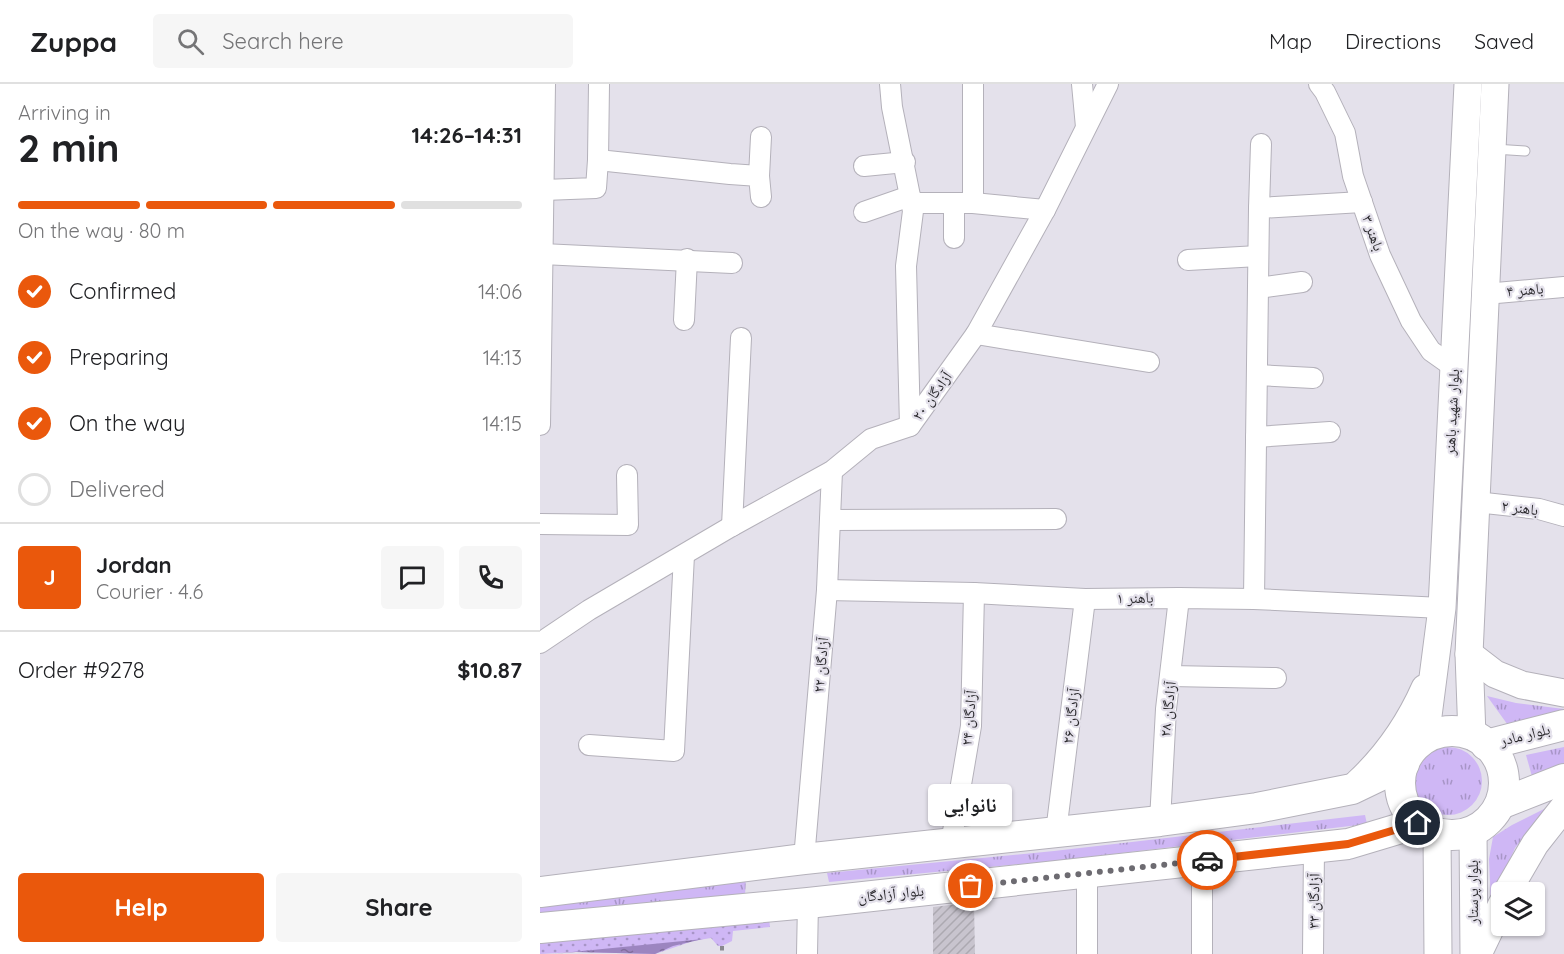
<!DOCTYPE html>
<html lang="en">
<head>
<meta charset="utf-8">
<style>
  :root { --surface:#fff; --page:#f6f6f6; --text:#202124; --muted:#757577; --line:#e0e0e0; --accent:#ea580c }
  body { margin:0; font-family:Quicksand,"Noto Naskh Arabic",sans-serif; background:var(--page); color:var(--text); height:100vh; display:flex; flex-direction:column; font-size:22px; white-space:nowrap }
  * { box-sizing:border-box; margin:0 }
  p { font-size:20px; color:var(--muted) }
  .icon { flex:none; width:33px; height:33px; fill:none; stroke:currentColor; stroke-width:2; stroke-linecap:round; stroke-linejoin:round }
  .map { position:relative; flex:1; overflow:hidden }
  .panel { display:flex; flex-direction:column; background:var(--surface); width:540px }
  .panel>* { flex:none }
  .tools { position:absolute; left:951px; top:798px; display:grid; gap:12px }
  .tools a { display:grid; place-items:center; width:54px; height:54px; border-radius:6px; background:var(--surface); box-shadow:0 2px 4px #0004; font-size:30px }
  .pin { position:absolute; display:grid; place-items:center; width:51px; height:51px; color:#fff; margin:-26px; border:3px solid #fff; border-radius:50%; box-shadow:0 2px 6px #0007 }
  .courier { position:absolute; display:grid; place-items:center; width:60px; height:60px; margin:-30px; border:4px solid #ea580c; border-radius:50%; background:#fff; color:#222; box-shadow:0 2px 8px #0007 }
  .bubble { position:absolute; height:42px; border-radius:6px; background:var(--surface); box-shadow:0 2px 4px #0004; font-size:20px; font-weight:700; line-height:42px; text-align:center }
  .headline em { font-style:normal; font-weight:700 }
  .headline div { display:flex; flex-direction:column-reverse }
  .headline { display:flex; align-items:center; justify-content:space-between; height:102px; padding:0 18px }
  h1 { font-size:39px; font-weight:700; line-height:45px }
  .bar { display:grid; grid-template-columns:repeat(4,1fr); gap:9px 6px; align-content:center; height:72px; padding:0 18px }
  .bar i { height:8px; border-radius:4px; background:var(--line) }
  .bar .current { background:var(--accent) }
  .bar p { grid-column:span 4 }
  .line { display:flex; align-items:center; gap:15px; padding:0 18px; border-top:2px solid var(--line) }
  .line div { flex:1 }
  .round { display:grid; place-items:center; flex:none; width:63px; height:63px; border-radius:6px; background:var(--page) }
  ol { padding:0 18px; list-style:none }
  li { display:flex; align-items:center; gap:18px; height:66px }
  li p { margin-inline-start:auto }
  li .icon { padding:6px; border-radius:50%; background:var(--accent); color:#fff; stroke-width:4 }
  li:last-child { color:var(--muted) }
  li i { width:33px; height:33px; border:3px solid var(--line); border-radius:50% }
  .action { display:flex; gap:12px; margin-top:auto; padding:12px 18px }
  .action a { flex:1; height:69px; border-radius:6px; background:var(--accent); color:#fff; font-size:24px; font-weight:700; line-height:69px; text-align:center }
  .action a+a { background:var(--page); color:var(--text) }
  header { display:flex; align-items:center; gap:36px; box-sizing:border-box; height:84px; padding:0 30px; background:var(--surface); border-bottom:2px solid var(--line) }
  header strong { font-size:28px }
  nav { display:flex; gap:33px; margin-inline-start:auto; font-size:21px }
  .search { width:420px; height:54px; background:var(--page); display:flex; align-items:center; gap:15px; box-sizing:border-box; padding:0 21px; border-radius:6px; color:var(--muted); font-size:22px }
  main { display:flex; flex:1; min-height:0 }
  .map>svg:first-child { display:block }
</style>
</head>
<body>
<header>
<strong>Zuppa</strong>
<div class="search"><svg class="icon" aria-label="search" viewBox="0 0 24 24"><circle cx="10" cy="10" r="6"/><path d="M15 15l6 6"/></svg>Search here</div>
<nav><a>Map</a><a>Directions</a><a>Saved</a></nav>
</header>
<main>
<section class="panel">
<div class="headline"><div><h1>2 min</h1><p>Arriving in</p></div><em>14:26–14:31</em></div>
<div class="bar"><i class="current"></i><i class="current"></i><i class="current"></i><i></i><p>On the way · 80 m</p></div>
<ol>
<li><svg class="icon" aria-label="check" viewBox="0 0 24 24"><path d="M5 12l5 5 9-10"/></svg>Confirmed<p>14:06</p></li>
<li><svg class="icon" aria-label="check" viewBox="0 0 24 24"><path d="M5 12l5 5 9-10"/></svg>Preparing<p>14:13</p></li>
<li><svg class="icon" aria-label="check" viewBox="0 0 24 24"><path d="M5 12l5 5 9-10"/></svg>On the way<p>14:15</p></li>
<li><i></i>Delivered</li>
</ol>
<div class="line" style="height:108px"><b class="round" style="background:var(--accent);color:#fff">J</b><div><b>Jordan</b><p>Courier · 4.6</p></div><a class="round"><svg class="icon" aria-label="chat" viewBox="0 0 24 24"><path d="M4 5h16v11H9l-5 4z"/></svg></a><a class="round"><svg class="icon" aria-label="phone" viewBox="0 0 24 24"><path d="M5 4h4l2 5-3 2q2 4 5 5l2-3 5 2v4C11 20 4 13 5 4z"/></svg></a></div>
<div class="line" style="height:78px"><div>Order #9278</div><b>$10.87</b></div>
<div class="action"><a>Help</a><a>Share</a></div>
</section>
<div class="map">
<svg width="1024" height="870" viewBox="0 0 1024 870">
  <defs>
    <pattern id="grass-tufts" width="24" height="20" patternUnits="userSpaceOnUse" patternTransform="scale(1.5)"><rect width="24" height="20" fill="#cfb7f5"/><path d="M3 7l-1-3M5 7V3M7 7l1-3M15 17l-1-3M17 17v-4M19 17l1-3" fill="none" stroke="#a895c7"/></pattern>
    <pattern id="park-dots" width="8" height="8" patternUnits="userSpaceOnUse" patternTransform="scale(1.5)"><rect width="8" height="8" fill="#cfb7f5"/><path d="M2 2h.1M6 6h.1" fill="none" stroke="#a895c7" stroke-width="1.8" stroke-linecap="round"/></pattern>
    <pattern id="water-ripples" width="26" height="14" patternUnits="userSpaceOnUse" patternTransform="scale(1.5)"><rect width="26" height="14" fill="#9c85c0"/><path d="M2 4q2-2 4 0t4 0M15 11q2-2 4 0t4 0" fill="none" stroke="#806d9c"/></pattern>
    <pattern id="building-hatch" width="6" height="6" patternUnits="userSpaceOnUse" patternTransform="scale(1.5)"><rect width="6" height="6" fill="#c8c4ce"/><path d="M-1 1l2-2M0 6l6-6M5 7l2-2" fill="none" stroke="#aca9b1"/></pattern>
  </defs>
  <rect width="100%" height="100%" fill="#e4e1eb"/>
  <g fill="url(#grass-tufts)">
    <polygon points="947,612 976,619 1024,625 1024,634 970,644"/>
    <circle cx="908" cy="697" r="34"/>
    <polygon points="1024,663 1024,685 993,696 986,671"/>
    <polygon points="1008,723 975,764 951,820 949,775 953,753 972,741"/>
    <polygon points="825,731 827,740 514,777 289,798 287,789 514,767"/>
    <polygon points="206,794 205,811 0,832 0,816"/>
  </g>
  <polygon fill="url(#park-dots)" points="229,834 230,843 193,847 192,857 182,862 178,862 171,854 153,857 115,870 36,868 0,870 0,858"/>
  <polygon fill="url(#water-ripples)" points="163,855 133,862 115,870 36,868 12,870"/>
  <polygon fill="url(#building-hatch)" points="427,819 434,819 435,870 393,870 393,823"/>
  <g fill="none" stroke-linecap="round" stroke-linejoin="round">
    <defs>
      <polyline id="service" points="954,65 985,67"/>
      <g id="minor">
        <polyline points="59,0 58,76 190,90 219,92 221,113"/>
        <polyline points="350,0 352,23 373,127 366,182 370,342"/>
        <polyline points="542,0 546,43"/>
        <polyline points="779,0 785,8 805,49 813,92 840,171 871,237 891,267 915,284"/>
        <polyline points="324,82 365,78"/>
        <polyline points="219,92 221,53"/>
        <polyline points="4,106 56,104 58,76"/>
        <polyline points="372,119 433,119 433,0"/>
        <polyline points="414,119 414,154"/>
        <polyline points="433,119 505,126"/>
        <polyline points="719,124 721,60"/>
        <polyline points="324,128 370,112"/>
        <polyline points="2,170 192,179"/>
        <polyline points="648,176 718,172"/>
        <polyline points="718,204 762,198"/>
        <polyline points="945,210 1024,203"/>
        <polyline points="144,236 147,175"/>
        <polyline points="436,250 609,278"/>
        <polyline points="717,291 773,294"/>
        <polyline points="0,341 5,0"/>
        <polyline points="716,353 790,348"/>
        <polyline points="936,418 999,425 1024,432"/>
        <polyline points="290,436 516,435"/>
        <polyline points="0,440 88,441 87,391"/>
        <polyline points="192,442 201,254"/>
        <polyline points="287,506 434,509 545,515 639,514 714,515 902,524"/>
        <polyline points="714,515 719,124 822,118"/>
        <polyline points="0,559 49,526 192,442 292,387 331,355 370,342 436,250 505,126 568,0"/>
        <polyline points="631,592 736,594"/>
        <polyline points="49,661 134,667 144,471"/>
        <polyline points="620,737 626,625 639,514"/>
        <polyline points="516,748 545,515"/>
        <polyline points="411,759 431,642 434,509"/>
        <polyline points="264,775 287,506 292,387"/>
        <polyline points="267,870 268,819"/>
        <polyline points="547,870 547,789"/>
        <polyline points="662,870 662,777"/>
        <polyline points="773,870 774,764"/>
      </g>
      <g id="secondary">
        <polyline points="929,570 955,590 982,601 1024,609"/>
        <polyline points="932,652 929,570 955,0"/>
        <polyline points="885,655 902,524 928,0"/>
        <path d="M818,699C847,672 869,640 885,604"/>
        <polyline points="933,747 934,870"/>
        <polyline points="897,749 898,870"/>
        <polyline points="967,808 995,760 1024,723"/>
        <polyline points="938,870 962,820"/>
      </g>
      <g id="primary">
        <circle cx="912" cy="699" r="52"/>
        <polyline points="946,661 1024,641"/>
        <polyline points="960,720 1024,695"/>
        <polyline points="0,808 264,775 620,737 717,724 812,705 864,680"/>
        <polyline points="0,844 268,819 808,760 878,739"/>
      </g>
    </defs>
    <use href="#service" stroke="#b4b1ba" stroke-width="11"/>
    <use href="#minor" stroke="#b4b1ba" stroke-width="22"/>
    <use href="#secondary" stroke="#b4b1ba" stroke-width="29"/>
    <use href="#primary" stroke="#b4b1ba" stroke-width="32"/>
    <polyline stroke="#8a888f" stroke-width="4" stroke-dasharray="4.5 4.5" stroke-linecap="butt" points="182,862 182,870"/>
    <use href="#service" stroke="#fff" stroke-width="9"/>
    <use href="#minor" stroke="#fff" stroke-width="20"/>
    <use href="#secondary" stroke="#fff" stroke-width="27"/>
    <use href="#primary" stroke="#fff" stroke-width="30"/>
  </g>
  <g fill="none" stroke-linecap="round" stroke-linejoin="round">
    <polyline stroke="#6d6b71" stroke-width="6" stroke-dasharray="0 10.8" points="431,802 667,776"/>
    <polyline stroke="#ea580c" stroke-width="8" points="667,776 808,760 878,739"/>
  </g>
  <g text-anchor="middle" stroke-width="4.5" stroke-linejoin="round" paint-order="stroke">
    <g font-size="15" fill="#2d2c30" stroke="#e4e1eb">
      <text transform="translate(833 149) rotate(70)" y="5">باهنر ۳</text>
      <text transform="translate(985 206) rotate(-5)" y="5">باهنر ۴</text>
      <text transform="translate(392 312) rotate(-54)" y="5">آزادگان ۲۰</text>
      <text transform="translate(912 328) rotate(-87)" y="5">بلوار شهید باهنر</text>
      <text transform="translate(980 424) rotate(7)" y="5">باهنر ۲</text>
      <text transform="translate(595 514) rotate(-1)" y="5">باهنر ۱</text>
      <text transform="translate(281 581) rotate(-85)" y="5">آزادگان ۲۲</text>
      <text transform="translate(628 625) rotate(-84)" y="5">آزادگان ۲۸</text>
      <text transform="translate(531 632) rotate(-83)" y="5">آزادگان ۲۶</text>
      <text transform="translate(429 634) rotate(-85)" y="5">آزادگان ۲۴</text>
      <text transform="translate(985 651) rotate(-14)" y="5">بلوار مادر</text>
      <text transform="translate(933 808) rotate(-90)" y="5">بلوار پرستار</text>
      <text transform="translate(351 810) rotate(-6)" y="5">بلوار آزادگان</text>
      <text transform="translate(774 817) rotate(-89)" y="5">آزادگان ۳۳</text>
    </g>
  </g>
</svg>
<div class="tools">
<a><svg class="icon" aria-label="layers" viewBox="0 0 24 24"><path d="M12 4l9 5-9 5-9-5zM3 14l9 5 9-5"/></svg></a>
</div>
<div class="pin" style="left:431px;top:802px;background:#ea580c"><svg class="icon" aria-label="bag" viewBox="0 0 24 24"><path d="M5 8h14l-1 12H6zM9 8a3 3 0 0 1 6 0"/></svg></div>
<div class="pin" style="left:878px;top:739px;background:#1f2937"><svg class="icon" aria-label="home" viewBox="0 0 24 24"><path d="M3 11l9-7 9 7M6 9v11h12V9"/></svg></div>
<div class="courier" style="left:667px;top:776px"><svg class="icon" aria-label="car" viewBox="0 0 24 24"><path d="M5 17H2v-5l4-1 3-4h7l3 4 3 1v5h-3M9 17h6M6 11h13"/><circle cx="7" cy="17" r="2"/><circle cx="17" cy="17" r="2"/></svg></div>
<div class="bubble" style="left:388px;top:700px;width:84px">نانوایی</div>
</div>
</main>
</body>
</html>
